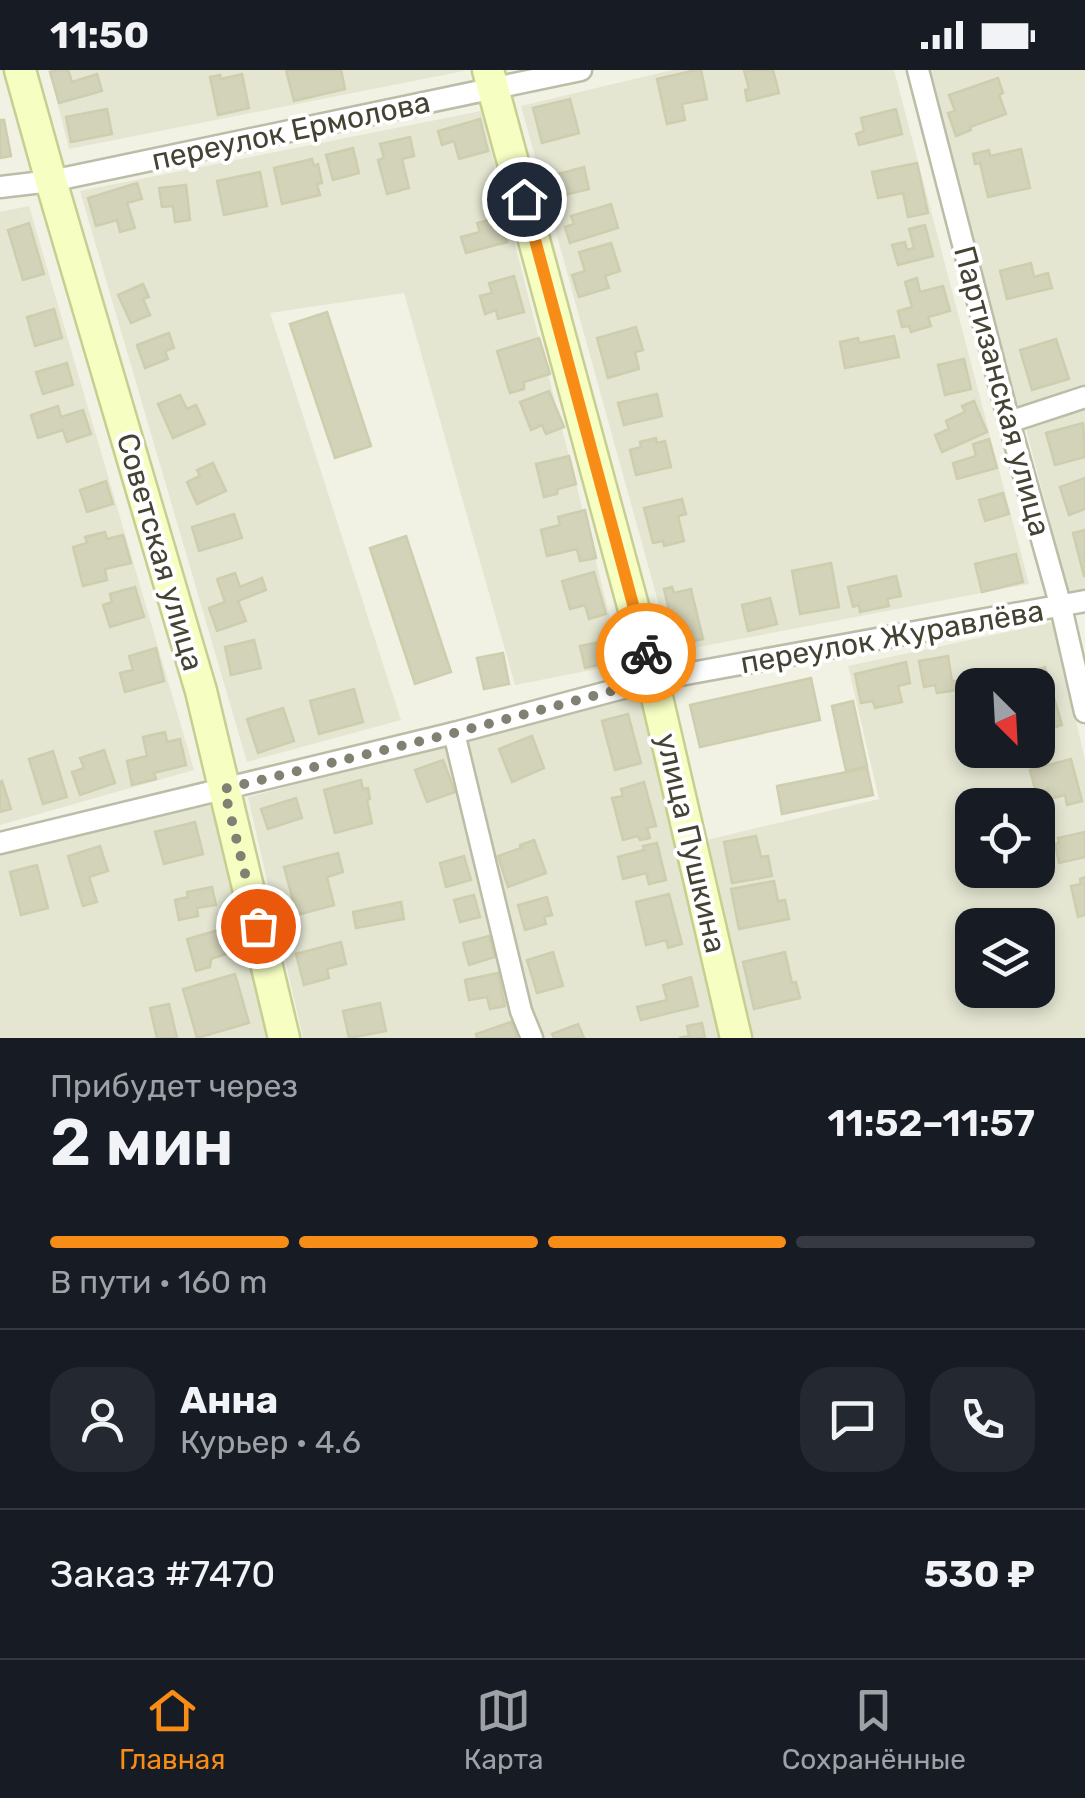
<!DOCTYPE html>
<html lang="ru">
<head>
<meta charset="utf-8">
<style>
  :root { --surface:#171b24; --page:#242831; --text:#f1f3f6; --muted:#9ea1a6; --line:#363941; --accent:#f78d16 }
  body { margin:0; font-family:Rubik,sans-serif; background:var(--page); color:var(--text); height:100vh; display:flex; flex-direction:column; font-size:38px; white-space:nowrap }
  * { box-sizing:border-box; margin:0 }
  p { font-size:32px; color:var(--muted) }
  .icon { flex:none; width:55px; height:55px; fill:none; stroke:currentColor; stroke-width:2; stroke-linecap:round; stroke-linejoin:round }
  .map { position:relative; height:968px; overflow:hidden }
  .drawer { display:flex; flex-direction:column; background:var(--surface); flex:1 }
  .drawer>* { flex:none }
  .needle { width:65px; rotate:156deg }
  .fabs { position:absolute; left:955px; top:598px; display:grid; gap:20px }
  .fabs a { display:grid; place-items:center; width:100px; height:100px; border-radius:20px; background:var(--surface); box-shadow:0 5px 15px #0003; font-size:50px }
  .pin { position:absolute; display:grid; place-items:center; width:85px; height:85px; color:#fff; margin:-42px; border:5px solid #fff; border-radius:50%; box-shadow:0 2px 10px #0007 }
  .courier { position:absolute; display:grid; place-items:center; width:100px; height:100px; margin:-50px; border:8px solid #f78d16; border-radius:50%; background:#fff; color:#222; box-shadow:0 2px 12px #0007 }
  .overview em { font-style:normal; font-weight:600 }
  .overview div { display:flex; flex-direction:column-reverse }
  .overview { display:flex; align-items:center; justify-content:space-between; height:170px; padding:0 50px }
  h1 { font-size:65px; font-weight:600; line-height:75px }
  .bar { display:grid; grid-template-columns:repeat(4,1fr); gap:15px 10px; align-content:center; height:120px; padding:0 50px }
  .bar i { height:12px; border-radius:8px; background:var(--line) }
  .bar .active { background:var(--accent) }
  .bar p { grid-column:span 4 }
  .line { display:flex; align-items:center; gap:25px; padding:0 50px; border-top:2px solid var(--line) }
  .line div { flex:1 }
  .round { display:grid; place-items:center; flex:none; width:105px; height:105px; border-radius:30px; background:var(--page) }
  .status { display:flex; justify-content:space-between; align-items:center; height:70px; padding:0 50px; background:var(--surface); direction:ltr }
  .status svg { height:28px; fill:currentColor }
  .tab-bar { display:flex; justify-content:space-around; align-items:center; height:140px; border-top:2px solid var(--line); background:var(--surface); font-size:28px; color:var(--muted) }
  .tab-bar a { display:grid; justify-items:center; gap:5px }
  .tab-bar .active { color:var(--accent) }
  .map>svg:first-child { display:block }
</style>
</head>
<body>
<div class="status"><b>11:50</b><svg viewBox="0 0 49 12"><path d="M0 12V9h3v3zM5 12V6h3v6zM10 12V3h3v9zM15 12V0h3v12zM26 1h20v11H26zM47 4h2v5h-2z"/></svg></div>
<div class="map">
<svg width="1085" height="968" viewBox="0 0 1085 968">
  <rect width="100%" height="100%" fill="#f1f2e4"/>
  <g fill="#e4e6d2" fill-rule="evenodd">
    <polygon points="49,0 463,0 464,1 69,79"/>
    <polygon points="672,0 894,0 1029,514 672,582 521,36"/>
    <polygon points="924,0 1085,0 1085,319 1013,343"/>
    <polygon points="481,41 622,594 515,615 404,223 270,243 401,650 247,692 80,121"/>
    <polygon points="29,136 194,700 0,755 0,142"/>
    <polygon points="1085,331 1085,521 1069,525 1024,351"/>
    <path d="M1053,552L1085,690V968H745L702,771L879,729L848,596ZM972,615H1038V680H972ZM972,735H1038V800H972ZM972,855H1038V920H972Z"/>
    <polygon points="646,621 727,968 540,968 528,940 463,669"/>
    <polygon points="452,673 526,968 303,968 248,727"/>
    <polygon points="217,732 276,968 0,968 0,784"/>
  </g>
  <g fill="#d3d3ba" stroke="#cecdad" stroke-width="2.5">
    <polygon points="59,0 68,0 72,12 97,4 102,21 59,33 50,2"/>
    <polygon points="286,0 341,0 345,19 294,31"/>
    <polygon points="696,0 701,0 707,29 682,34 685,50 667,54 657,9"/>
    <polygon points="744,0 773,0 779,23 747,31 745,20 749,19"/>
    <polygon points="242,4 249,38 218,45 210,7 220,5 221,9"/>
    <polygon points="998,8 1003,23 999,25 1006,44 970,57 971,60 956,66 948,43 955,41 949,25"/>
    <polygon points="570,29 579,63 542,73 533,38"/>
    <polygon points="107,39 112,64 71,72 66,47"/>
    <polygon points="896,39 902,64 859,75 856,64 864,61 861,48"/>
    <polygon points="480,49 488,81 459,89 454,71 442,75 438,61"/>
    <polygon points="0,50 4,50 11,86 0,88"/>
    <polygon points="410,67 414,86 402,89 409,118 387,124 378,90 384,88 380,74"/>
    <polygon points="353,78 359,103 333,110 326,85"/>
    <polygon points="1021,79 1030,118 988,127 980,93 975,94 973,84 989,80 990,86"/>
    <polygon points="312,89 314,96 318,94 322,113 317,114 320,125 282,134 274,98"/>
    <polygon points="917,93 928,143 908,147 903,123 878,128 872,102"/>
    <polygon points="584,97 589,119 556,127 551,106"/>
    <polygon points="260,102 267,136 224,145 217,111"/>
    <polygon points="137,113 142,129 127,133 135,158 120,162 117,150 96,156 88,128"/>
    <polygon points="186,115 190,150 175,152 173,136 162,137 159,118"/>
    <polygon points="611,134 618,158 570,173 565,157 574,154 571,146"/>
    <polygon points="500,147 507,172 466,183 461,167 480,162 477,153"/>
    <polygon points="29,153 44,204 23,210 8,160"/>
    <polygon points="925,155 933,186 898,195 892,175 905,172 907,180 914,178 909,159"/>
    <polygon points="611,173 620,201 605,206 609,218 579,227 572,205 585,201 579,182"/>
    <polygon points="1031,193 1034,207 1048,203 1052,218 1007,229 1000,201"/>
    <polygon points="514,206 524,242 498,249 496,240 485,244 480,226 492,223 489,213"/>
    <polygon points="917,208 920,222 943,216 950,241 928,247 931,256 911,262 909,256 902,257 898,241 912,237 905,212"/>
    <polygon points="143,214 149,227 143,229 150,245 131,253 118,225"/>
    <polygon points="54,239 62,268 35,276 27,247"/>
    <polygon points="327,242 371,376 335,388 290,254"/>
    <polygon points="636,257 643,280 635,282 639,299 608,308 597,268"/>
    <polygon points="169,263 174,278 165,281 168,289 145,298 137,275"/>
    <polygon points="894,266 899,287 845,298 840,272 858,268 859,273"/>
    <polygon points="539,268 550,304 524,312 524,319 510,323 497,281"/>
    <polygon points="1056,269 1069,309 1032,320 1020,280"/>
    <polygon points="964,289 971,319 945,325 938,295"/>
    <polygon points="67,293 73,315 43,324 36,302"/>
    <polygon points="549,321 564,357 546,364 542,355 531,360 520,332"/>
    <polygon points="657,324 662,346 624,355 618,333"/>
    <polygon points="180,325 187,339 196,335 205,354 173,368 158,334"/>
    <polygon points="974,331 987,362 942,382 935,365 949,359 946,351 965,342 962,336"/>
    <polygon points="58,336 61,347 83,340 91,364 67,372 63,360 38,368 31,345"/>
    <polygon points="1083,353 1085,387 1055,395 1046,363"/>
    <polygon points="656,368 657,373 665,371 671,397 636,405 630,380 641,377 640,372"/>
    <polygon points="989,369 997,398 957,409 953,393 976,386 973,374"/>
    <polygon points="569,386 576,414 558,419 557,424 544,427 536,394"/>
    <polygon points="213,393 226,421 197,434 187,412 200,406 197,400"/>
    <polygon points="1085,408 1085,439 1069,445 1060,417"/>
    <polygon points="106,411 113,434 87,442 80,420"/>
    <polygon points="1003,423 1009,444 985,451 979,430"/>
    <polygon points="682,429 686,444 678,446 684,471 664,476 663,471 653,473 644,438"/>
    <polygon points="585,440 596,488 580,491 577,479 547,486 541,460 560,455 558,447"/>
    <polygon points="234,444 242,468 199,481 192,457"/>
    <polygon points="1085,460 1085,506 1084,506 1073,463"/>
    <polygon points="105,462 107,469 123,465 131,493 105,499 107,510 83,516 73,477 87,473 85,467"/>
    <polygon points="406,466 451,602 415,614 370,478"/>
    <polygon points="1016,484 1023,512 982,522 975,494"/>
    <polygon points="831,493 839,537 800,544 792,501"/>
    <polygon points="594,502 606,544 589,549 585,535 570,539 562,511"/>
    <polygon points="235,503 240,517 262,508 266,520 238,531 246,551 217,561 209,538 225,532 217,509"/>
    <polygon points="896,506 901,526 887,529 889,536 860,542 859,535 853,537 848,517"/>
    <polygon points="135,517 144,547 110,557 103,535 112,532 110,524"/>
    <polygon points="672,517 674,523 691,519 703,569 677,575 664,519"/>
    <polygon points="770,528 777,554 748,561 742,535"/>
    <polygon points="254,570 261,598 231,605 225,577"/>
    <polygon points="611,570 615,591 585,598 580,576"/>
    <polygon points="156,578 164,611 125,622 120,603 133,600 129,586"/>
    <polygon points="503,583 509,614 484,619 477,588"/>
    <polygon points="948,586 952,611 957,611 958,620 937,623 935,615 924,617 919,591"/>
    <polygon points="906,592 910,613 898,616 902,632 875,638 873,631 861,633 855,604"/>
    <polygon points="1045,597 1062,655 1043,661 1038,642 1038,615 1008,615 1006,608 1027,602 1030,613 1038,611 1035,600"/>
    <polygon points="811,608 820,650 700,677 690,635"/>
    <polygon points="354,619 363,652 319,664 310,631"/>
    <polygon points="853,631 867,696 846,701 832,636"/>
    <polygon points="283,638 294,671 258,683 247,649"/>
    <polygon points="628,644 641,693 615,700 602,651"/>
    <polygon points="165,662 167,672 180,669 186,695 154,703 156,709 132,715 127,691 147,686 143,667"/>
    <polygon points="532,666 544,698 512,712 499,679"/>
    <polygon points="104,680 115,713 80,725 72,702 84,698 80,688"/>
    <polygon points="53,681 67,727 43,734 29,689"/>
    <polygon points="1071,689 1082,731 1067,735 1065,725 1050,729 1048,719 1036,723 1030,700"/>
    <polygon points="443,690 455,722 427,732 415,700"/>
    <polygon points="867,698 873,725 782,744 777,716"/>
    <polygon points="361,710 363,719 368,718 370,729 367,730 372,753 335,763 324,720"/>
    <polygon points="2,711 11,739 0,742 0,712"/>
    <polygon points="644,712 656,756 647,758 650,768 640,770 638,766 623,770 612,728 623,726 621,719"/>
    <polygon points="296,728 302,748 268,759 261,739"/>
    <polygon points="972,745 972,777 966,778 959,748"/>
    <polygon points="195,752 203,784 164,794 155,762"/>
    <polygon points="1085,762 1085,787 1059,793 1055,774 1059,773 1058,768"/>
    <polygon points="756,766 761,787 768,786 772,806 732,813 724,772"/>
    <polygon points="534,770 546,803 508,817 498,786 521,778 520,775"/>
    <polygon points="657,773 666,810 649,814 646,803 623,809 618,787 644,780 643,776"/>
    <polygon points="100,776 108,801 89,807 97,832 83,836 68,786"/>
    <polygon points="338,783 343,802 327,807 334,835 297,845 284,797"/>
    <polygon points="464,786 471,810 446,817 440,793"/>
    <polygon points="37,795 48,838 21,845 10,802"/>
    <polygon points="1085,807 1085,845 1078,847 1071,816 1081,814 1080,809"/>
    <polygon points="774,811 778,831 785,830 789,849 739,859 731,819"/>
    <polygon points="212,817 216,835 197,838 198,846 179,850 175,830 188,827 187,822"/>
    <polygon points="669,824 682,874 668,878 666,870 646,875 636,832"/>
    <polygon points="474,825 480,847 460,852 454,830"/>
    <polygon points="547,827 552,845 544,847 546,854 525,860 518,835"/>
    <polygon points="401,832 404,849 356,858 353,842"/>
    <polygon points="222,859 229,883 211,889 210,897 196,901 187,869"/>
    <polygon points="489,866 495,887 469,895 463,873"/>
    <polygon points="341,872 346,894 327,899 329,908 304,915 296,884"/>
    <polygon points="553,882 563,916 537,923 527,890"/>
    <polygon points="785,882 792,913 796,912 800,928 754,939 743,892"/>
    <polygon points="498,903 505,936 490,939 487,927 469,930 465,910"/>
    <polygon points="235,904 249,953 197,968 183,919"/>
    <polygon points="691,907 698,936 641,950 637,937 667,930 663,915"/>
    <polygon points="380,933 386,961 349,968 343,941"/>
    <polygon points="169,934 177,968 157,968 150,938"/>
    <polygon points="511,952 517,968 477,968 476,964"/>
    <polygon points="702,953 705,968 679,968 689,966 687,956"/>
    <polygon points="578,954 584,968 554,968 552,964"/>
  </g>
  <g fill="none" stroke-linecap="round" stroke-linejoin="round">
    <defs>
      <g id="street">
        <polyline points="918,0 1009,352 1061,537 1085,642"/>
        <polyline points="0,117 51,111 581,0"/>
        <polyline points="1009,352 1085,327"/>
        <polyline points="454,663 521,941 532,968"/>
        <polyline points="0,773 454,663 653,610 1085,531"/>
      </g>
      <g id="secondary">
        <polyline points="20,0 51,111 201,621 284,968"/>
        <polyline points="488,0 653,610 736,968"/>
      </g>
    </defs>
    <use href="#street" stroke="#bcbda7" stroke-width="25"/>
    <use href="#secondary" stroke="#c7ce92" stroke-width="35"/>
    <use href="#street" stroke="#fff" stroke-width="20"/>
    <use href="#secondary" stroke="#f6fec2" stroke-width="30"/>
  </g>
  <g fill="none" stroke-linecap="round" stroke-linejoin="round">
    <polyline stroke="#818072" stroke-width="10" stroke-dasharray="0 18" points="258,856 224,719 454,663 653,610 646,583"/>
    <polyline stroke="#f78d16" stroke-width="12" points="524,129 646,583"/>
  </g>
  <g text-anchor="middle" stroke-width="8" stroke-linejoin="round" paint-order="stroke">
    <g font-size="30" fill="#444334" stroke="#fff">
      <text transform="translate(291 61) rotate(-12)" y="10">переулок Ермолова</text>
      <text transform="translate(1002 321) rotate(75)" y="10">Партизанская улица</text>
      <text transform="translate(160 482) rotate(74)" y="10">Советская улица</text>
      <text transform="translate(892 567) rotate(-10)" y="10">переулок Журавлёва</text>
      <text transform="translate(691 773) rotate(77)" y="10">улица Пушкина</text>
    </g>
  </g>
</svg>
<div class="fabs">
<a><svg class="needle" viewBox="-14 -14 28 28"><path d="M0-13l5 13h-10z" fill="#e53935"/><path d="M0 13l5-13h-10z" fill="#9ea1a6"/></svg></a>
<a><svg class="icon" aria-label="locate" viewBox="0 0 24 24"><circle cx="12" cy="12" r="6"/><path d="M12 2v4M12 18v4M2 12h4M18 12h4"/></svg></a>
<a><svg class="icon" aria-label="layers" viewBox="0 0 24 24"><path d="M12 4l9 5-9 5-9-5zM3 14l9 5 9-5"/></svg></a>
</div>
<div class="pin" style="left:258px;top:856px;background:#ea580c"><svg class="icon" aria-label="bag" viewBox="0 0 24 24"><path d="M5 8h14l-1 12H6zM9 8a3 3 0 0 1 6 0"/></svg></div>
<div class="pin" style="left:524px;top:129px;background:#1f2937"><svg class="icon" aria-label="home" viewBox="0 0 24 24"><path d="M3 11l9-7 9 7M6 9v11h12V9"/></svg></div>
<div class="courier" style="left:646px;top:583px"><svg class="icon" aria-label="bike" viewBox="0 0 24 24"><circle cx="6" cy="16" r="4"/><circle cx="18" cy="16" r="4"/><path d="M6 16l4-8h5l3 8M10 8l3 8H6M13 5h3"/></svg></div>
</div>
<section class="drawer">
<div class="overview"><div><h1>2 мин</h1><p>Прибудет через</p></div><em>11:52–11:57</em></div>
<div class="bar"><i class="active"></i><i class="active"></i><i class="active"></i><i></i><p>В пути · 160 m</p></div>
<div class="line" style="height:180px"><a class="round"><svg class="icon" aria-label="person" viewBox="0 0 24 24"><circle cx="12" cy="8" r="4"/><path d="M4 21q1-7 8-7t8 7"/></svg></a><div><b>Анна</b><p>Курьер · 4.6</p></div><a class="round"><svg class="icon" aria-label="chat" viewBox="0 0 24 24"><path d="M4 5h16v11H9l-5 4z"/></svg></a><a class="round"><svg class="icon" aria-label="phone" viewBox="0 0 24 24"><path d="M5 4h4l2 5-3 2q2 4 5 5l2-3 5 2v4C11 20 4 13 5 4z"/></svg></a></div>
<div class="line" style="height:130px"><div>Заказ #7470</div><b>530 ₽</b></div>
</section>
<nav class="tab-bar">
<a class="active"><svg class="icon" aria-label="home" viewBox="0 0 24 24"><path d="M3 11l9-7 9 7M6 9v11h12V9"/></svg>Главная</a>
<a><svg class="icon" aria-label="map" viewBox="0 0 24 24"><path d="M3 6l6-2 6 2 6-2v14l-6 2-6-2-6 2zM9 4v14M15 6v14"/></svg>Карта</a>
<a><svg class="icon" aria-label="saved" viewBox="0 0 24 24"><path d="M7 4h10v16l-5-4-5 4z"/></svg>Сохранённые</a>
</nav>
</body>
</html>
